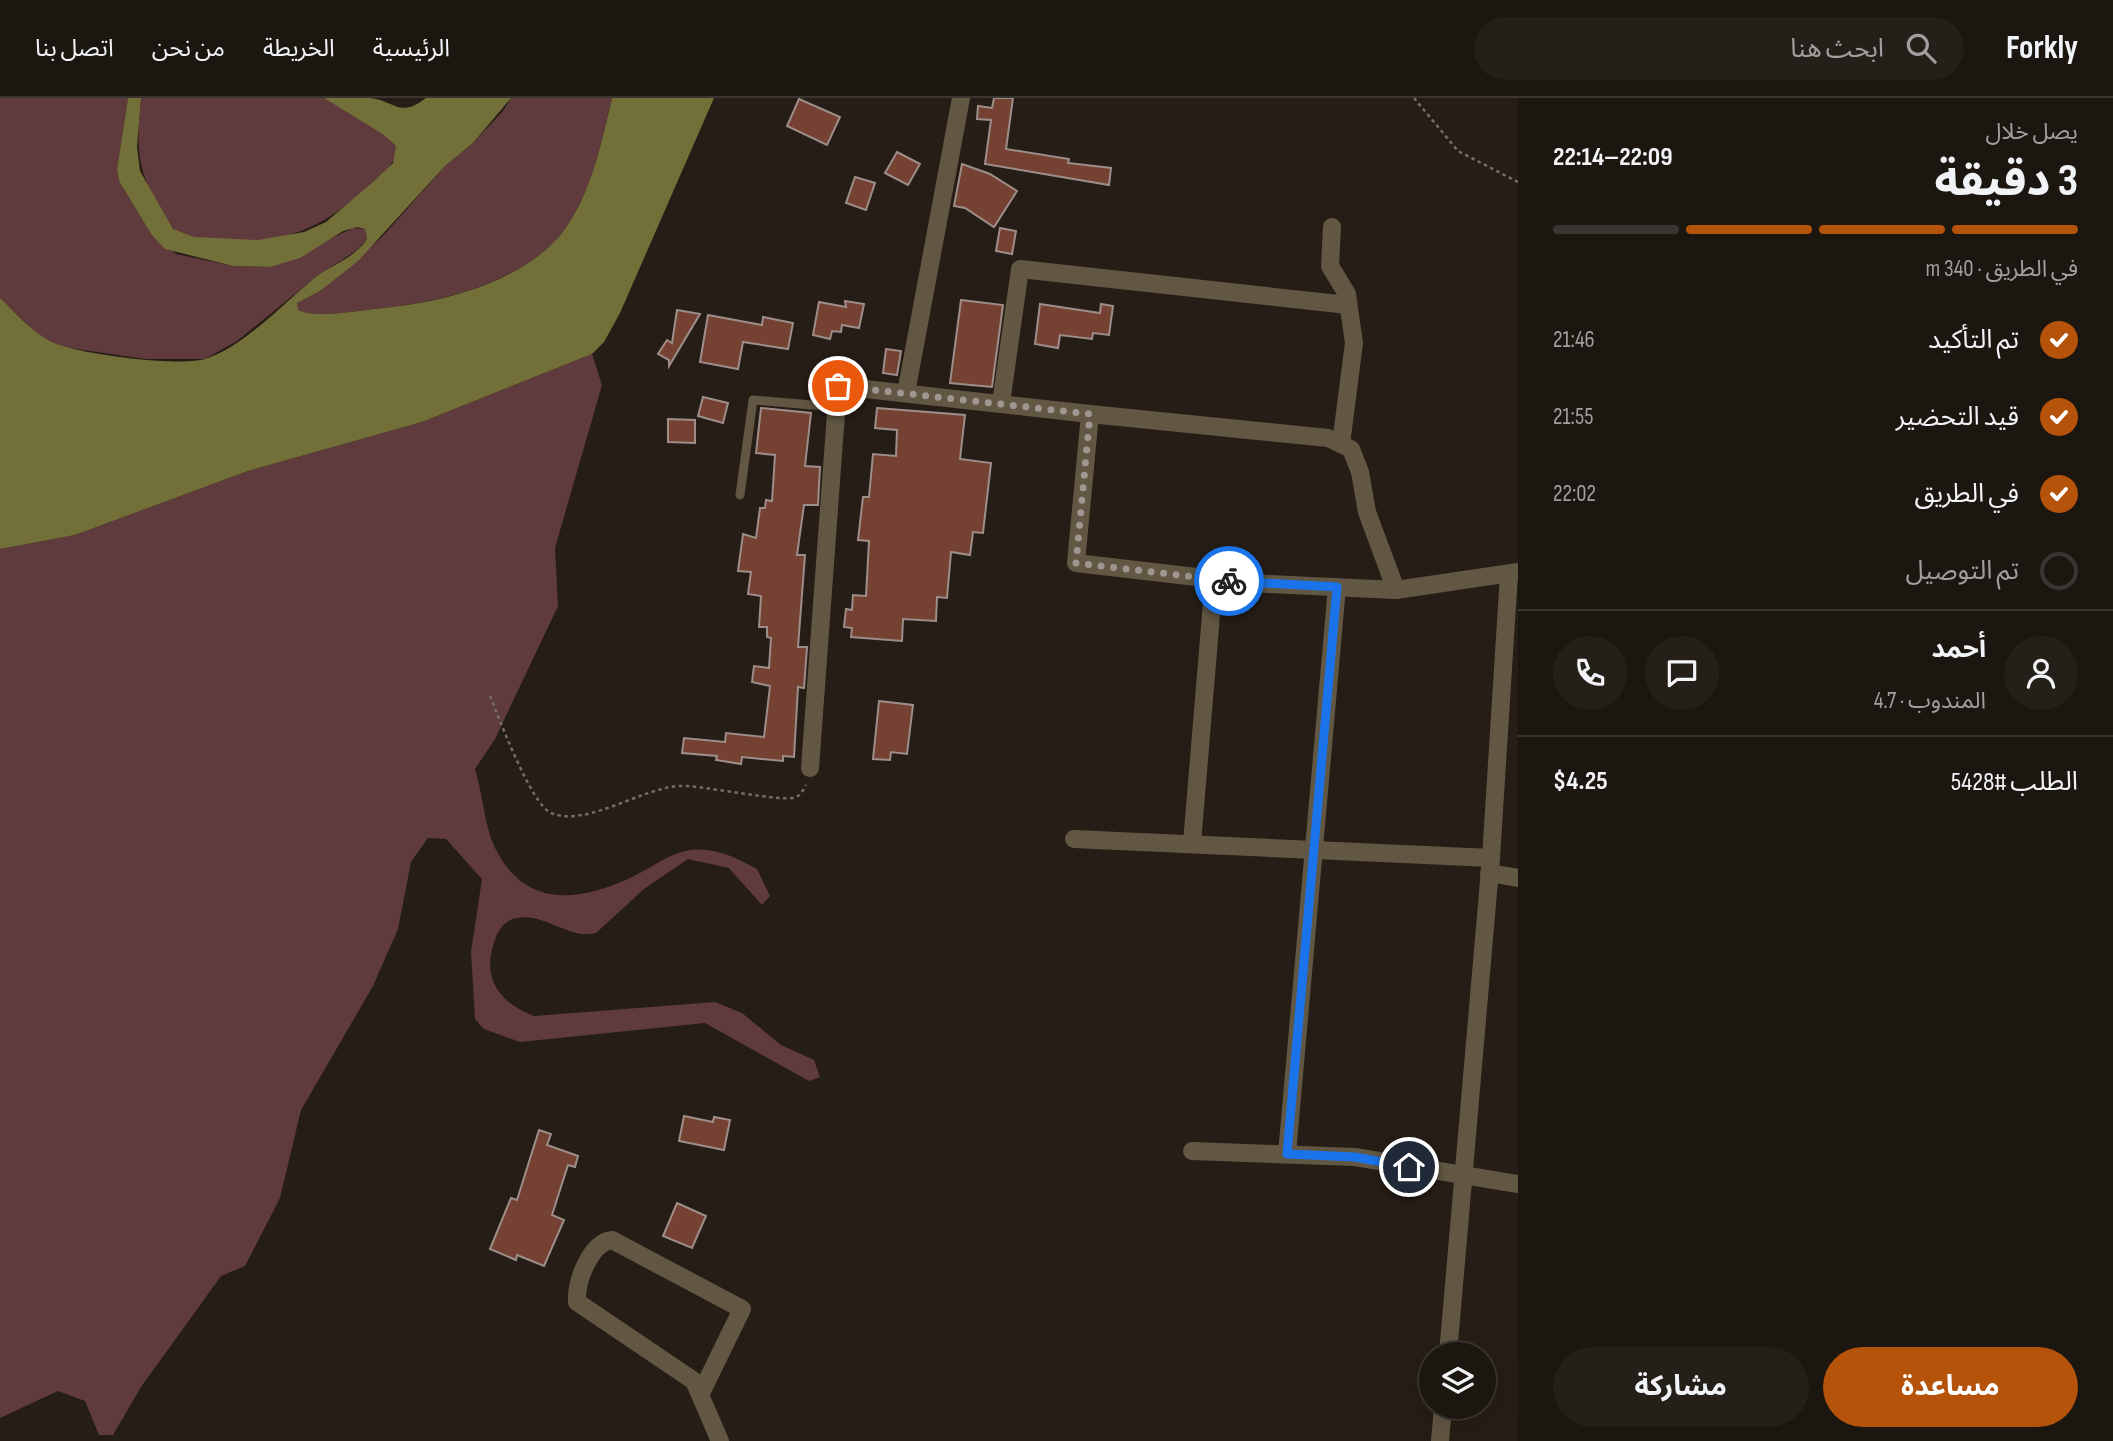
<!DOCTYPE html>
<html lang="ar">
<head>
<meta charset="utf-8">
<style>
  :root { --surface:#1c1610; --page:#251f19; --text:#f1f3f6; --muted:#a09f9f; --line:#3a3530; --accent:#b45309 }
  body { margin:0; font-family:"Sofia Sans Condensed","Noto Sans Arabic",sans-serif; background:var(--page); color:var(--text); direction:rtl; height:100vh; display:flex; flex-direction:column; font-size:26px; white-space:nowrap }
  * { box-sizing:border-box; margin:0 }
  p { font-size:23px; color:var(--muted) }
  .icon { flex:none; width:38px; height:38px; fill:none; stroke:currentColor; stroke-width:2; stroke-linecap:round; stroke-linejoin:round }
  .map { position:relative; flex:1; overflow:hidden; direction:ltr }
  .sheet { display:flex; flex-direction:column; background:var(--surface); width:595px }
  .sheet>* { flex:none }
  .fabs { position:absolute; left:1419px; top:1244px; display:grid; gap:14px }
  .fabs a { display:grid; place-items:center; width:77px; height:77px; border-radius:50%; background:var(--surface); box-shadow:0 7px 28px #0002,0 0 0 2px var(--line); font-size:35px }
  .pin { position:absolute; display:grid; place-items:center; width:60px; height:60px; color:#fff; margin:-30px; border:4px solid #fff; border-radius:50%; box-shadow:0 2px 7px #0007 }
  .courier { position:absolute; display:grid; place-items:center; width:70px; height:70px; margin:-35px; border:5px solid #1a73e8; border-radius:50%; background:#fff; color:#222; box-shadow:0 2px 9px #0007 }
  .summary em { font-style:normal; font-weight:700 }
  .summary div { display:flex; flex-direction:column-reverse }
  .summary { display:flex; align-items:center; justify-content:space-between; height:119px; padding:0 35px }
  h1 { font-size:46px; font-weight:700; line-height:52px }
  .bar { display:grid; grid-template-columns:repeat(4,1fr); gap:10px 7px; align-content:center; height:84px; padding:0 35px }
  .bar i { height:9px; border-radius:5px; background:var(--line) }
  .bar .selected { background:var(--accent) }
  .bar p { grid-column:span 4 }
  .line { display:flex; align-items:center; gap:18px; padding:0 35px; border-top:2px solid var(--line) }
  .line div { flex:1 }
  .round { display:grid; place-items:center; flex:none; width:74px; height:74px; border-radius:37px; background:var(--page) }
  ol { padding:0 35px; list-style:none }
  li { display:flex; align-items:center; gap:21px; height:77px }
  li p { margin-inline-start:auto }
  li .icon { padding:7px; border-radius:50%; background:var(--accent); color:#fff; stroke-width:4 }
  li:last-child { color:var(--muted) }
  li i { width:38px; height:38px; border:4px solid var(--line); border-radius:50% }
  .cta { display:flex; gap:14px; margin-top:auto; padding:14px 35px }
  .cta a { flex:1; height:80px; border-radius:42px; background:var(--accent); color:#fff; font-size:28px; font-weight:700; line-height:80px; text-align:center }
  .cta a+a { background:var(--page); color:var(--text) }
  header { display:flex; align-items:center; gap:42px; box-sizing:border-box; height:98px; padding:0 35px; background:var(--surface); border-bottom:2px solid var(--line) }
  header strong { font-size:33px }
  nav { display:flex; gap:38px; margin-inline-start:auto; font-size:24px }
  .search { width:490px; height:63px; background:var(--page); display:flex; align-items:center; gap:18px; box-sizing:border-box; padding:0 24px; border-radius:38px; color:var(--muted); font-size:26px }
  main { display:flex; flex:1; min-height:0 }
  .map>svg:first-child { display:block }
</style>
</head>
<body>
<header>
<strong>Forkly</strong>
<div class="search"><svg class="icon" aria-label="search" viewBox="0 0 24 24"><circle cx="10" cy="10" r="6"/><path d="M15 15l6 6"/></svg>ابحث هنا</div>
<nav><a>الرئيسية</a><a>الخريطة</a><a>من نحن</a><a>اتصل بنا</a></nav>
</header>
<main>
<section class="sheet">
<div class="summary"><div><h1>3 دقيقة</h1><p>يصل خلال</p></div><em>22:09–22:14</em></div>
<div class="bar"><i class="selected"></i><i class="selected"></i><i class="selected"></i><i></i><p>في الطريق · 340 m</p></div>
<ol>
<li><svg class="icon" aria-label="check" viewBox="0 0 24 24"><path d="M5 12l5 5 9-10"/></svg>تم التأكيد<p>21:46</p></li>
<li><svg class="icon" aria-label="check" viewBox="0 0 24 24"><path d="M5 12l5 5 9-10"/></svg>قيد التحضير<p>21:55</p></li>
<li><svg class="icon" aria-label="check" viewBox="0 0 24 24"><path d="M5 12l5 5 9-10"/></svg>في الطريق<p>22:02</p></li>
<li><i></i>تم التوصيل</li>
</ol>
<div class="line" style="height:126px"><a class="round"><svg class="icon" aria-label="person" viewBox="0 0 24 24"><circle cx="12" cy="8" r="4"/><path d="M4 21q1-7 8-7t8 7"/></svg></a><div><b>أحمد</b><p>المندوب · 4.7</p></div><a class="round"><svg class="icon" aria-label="chat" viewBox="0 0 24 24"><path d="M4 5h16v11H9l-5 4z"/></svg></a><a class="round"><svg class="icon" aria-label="phone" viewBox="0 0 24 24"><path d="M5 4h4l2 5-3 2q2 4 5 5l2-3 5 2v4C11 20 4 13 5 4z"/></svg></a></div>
<div class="line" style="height:91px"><div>الطلب #5428</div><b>$4.25</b></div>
<div class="cta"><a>مساعدة</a><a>مشاركة</a></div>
</section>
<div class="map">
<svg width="1518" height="1343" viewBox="0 0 1518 1343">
  <rect width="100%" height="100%" fill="#261d16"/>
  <g fill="#5f3b3d">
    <polygon points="0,0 128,0 117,71 119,83 151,136 176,156 233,168 270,169 353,130 365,131 367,141 357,152 312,182 237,243 205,261 145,261 70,250 50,244 33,232 0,200"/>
    <path d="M141,0H324L385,37L396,48C397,66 383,75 371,86C322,132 280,149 212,141C201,140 185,140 176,133C168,127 163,116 158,107C135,67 137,44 141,0Z"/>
    <path d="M511,0H612C602,43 591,95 565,131C527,183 443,204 383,210C361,212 316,221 297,212V205L320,193L382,139L445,68L473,45L503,13Z"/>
    <path d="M592,256L602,287L555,450L558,508L495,641L475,671C483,696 484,727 495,750C524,808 574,805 628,781C649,772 668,755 691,752C716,749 736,760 757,771L770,798L762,807L729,770L688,761L644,791L596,835C569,842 544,814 517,820C505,822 498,832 495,842C481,879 498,904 534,918L715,904L742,915L781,947L814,962L820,979L809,983L705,925L520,944L484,931L475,921L471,854L482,781L446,741L428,740L411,764L398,831L373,888L301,1012L280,1100L245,1168L221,1178L141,1289L113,1337H99L85,1303L58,1293L0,1320V451L75,437L248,373L422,324Z"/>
  </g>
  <path fill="#736f38" d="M128,0H141L137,49L140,73L173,131L194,139L258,142L304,134L326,124L373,84L393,65L396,48L384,37L324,0C339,0 355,0 369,0C395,2 399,21 426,0H511L473,45L445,68L358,163L320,193L297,205L298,212C316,221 361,212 383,210C444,204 527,183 565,131C591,95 602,43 612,0H714L620,215L604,244L592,256L422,324L248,373L75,437L0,451V200C15,214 29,231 48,242C71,256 179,269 205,261C242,250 283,206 312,182C330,167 354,161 367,141L365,131L357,129L343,133L300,160L270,169L233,168L165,151L151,136L119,83L117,71Z"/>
  <g fill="#754132" stroke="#9d8e8a" stroke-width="2">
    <polygon points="994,0 1013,0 1006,51 1069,61 1068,65 1111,70 1109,87 985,66 991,22 977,21 978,8 992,10"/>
    <polygon points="799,1 840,19 827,47 787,28"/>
    <polygon points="897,54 920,66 908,87 885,75"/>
    <polygon points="962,66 990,76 1017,93 994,129 965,110 954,108"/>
    <polygon points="855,79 875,85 866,112 846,105"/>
    <polygon points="1000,130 1016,133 1012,156 996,153"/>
    <polygon points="961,202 1003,207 992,289 950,285"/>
    <polygon points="845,203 864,206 859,230 842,227 841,234 832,233 830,241 813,237 819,204 846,209"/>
    <polygon points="1040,206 1100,215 1101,206 1113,208 1109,237 1093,235 1092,241 1060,237 1058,250 1035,246"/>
    <polygon points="677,212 700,216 669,268 669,262 658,256 667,242 672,245"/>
    <polygon points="708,217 762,227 763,219 793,225 788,251 743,244 738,271 700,264"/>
    <polygon points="886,251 901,253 897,277 883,275"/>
    <polygon points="703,299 728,305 723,325 698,318"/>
    <polygon points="761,310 811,315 805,368 820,369 818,407 804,407 797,457 805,457 798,549 807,549 804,590 798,589 794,659 783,658 783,663 742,659 741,666 716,662 717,658 682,655 684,640 725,644 726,635 764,639 770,588 752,584 754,568 769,570 771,540 767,539 767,529 759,529 761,498 748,496 751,474 738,473 743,436 756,440 760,410 765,410 766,402 772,403 775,357 756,355"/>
    <polygon points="877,310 965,317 960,361 991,365 983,435 973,434 970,457 951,454 947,500 937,499 936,523 903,521 902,543 851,539 852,530 844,529 846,511 852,512 853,497 866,498 869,443 858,442 863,399 869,399 873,356 896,358 897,332 875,330"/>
    <polygon points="668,321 695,322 695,345 668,344"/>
    <polygon points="879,603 913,607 907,656 891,654 890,662 873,661"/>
    <polygon points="684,1018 713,1024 714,1019 730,1022 724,1052 679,1043"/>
    <polygon points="539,1032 551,1036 547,1047 578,1058 575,1069 568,1067 552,1117 564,1122 544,1168 517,1157 516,1162 490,1151 511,1100 517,1102"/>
    <polygon points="677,1105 706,1118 692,1150 663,1138"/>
  </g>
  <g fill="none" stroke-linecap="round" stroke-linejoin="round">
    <g stroke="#756d67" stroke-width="2.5" stroke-dasharray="3.5 3.5" stroke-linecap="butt">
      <polyline points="1414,0 1458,53 1518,84"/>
      <path d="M490,598C499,620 531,706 551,715C586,730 643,689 680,688C702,687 784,705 796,699C801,697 803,692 806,687"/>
    </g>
    <polyline stroke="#625743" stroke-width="9" points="740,397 753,302 836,309"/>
    <g stroke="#625743" stroke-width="18">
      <polyline points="1332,129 1330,168 1347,196 1354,245 1341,346"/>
      <polyline points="906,295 961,0"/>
      <polyline points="1001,305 1020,171 1348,207"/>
      <polyline points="1090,316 1328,340 1351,351 1360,374 1367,414 1396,492"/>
      <polyline points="810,670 838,288 1090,316 1076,465 1248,485 1396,492 1518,474"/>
      <polyline points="1074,741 1491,760"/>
      <polyline points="1192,745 1214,481"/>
      <polyline points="1489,775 1518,780"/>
      <polyline points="1192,1053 1355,1059 1518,1086"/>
      <polyline points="1287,1056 1337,489"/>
      <polyline points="1448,1256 1491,760 1509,476"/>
      <path d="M701,1295L742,1211L612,1142C590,1145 576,1183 577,1204L694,1283L720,1343"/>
      <polyline points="1440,1343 1443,1309"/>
    </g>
  </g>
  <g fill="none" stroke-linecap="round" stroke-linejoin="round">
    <polyline stroke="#9e9791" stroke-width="7" stroke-dasharray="0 12.6" points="838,288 1090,316 1076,465 1229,483"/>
    <polyline stroke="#1a73e8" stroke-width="9" points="1229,483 1337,489 1287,1056 1355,1059 1409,1069"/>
  </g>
</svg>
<div class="fabs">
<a><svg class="icon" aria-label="layers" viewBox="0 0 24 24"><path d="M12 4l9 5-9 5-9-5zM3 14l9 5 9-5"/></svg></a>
</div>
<div class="pin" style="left:838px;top:288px;background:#ea580c"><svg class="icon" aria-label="bag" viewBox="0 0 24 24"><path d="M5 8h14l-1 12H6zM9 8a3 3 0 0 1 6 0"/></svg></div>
<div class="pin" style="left:1409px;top:1069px;background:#1f2937"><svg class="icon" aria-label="home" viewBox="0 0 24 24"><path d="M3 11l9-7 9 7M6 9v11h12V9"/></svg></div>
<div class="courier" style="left:1229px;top:483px"><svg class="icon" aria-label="bike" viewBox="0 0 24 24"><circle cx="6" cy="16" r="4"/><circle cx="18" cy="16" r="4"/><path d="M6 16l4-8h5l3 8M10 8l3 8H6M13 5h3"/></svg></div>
</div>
</main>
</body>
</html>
